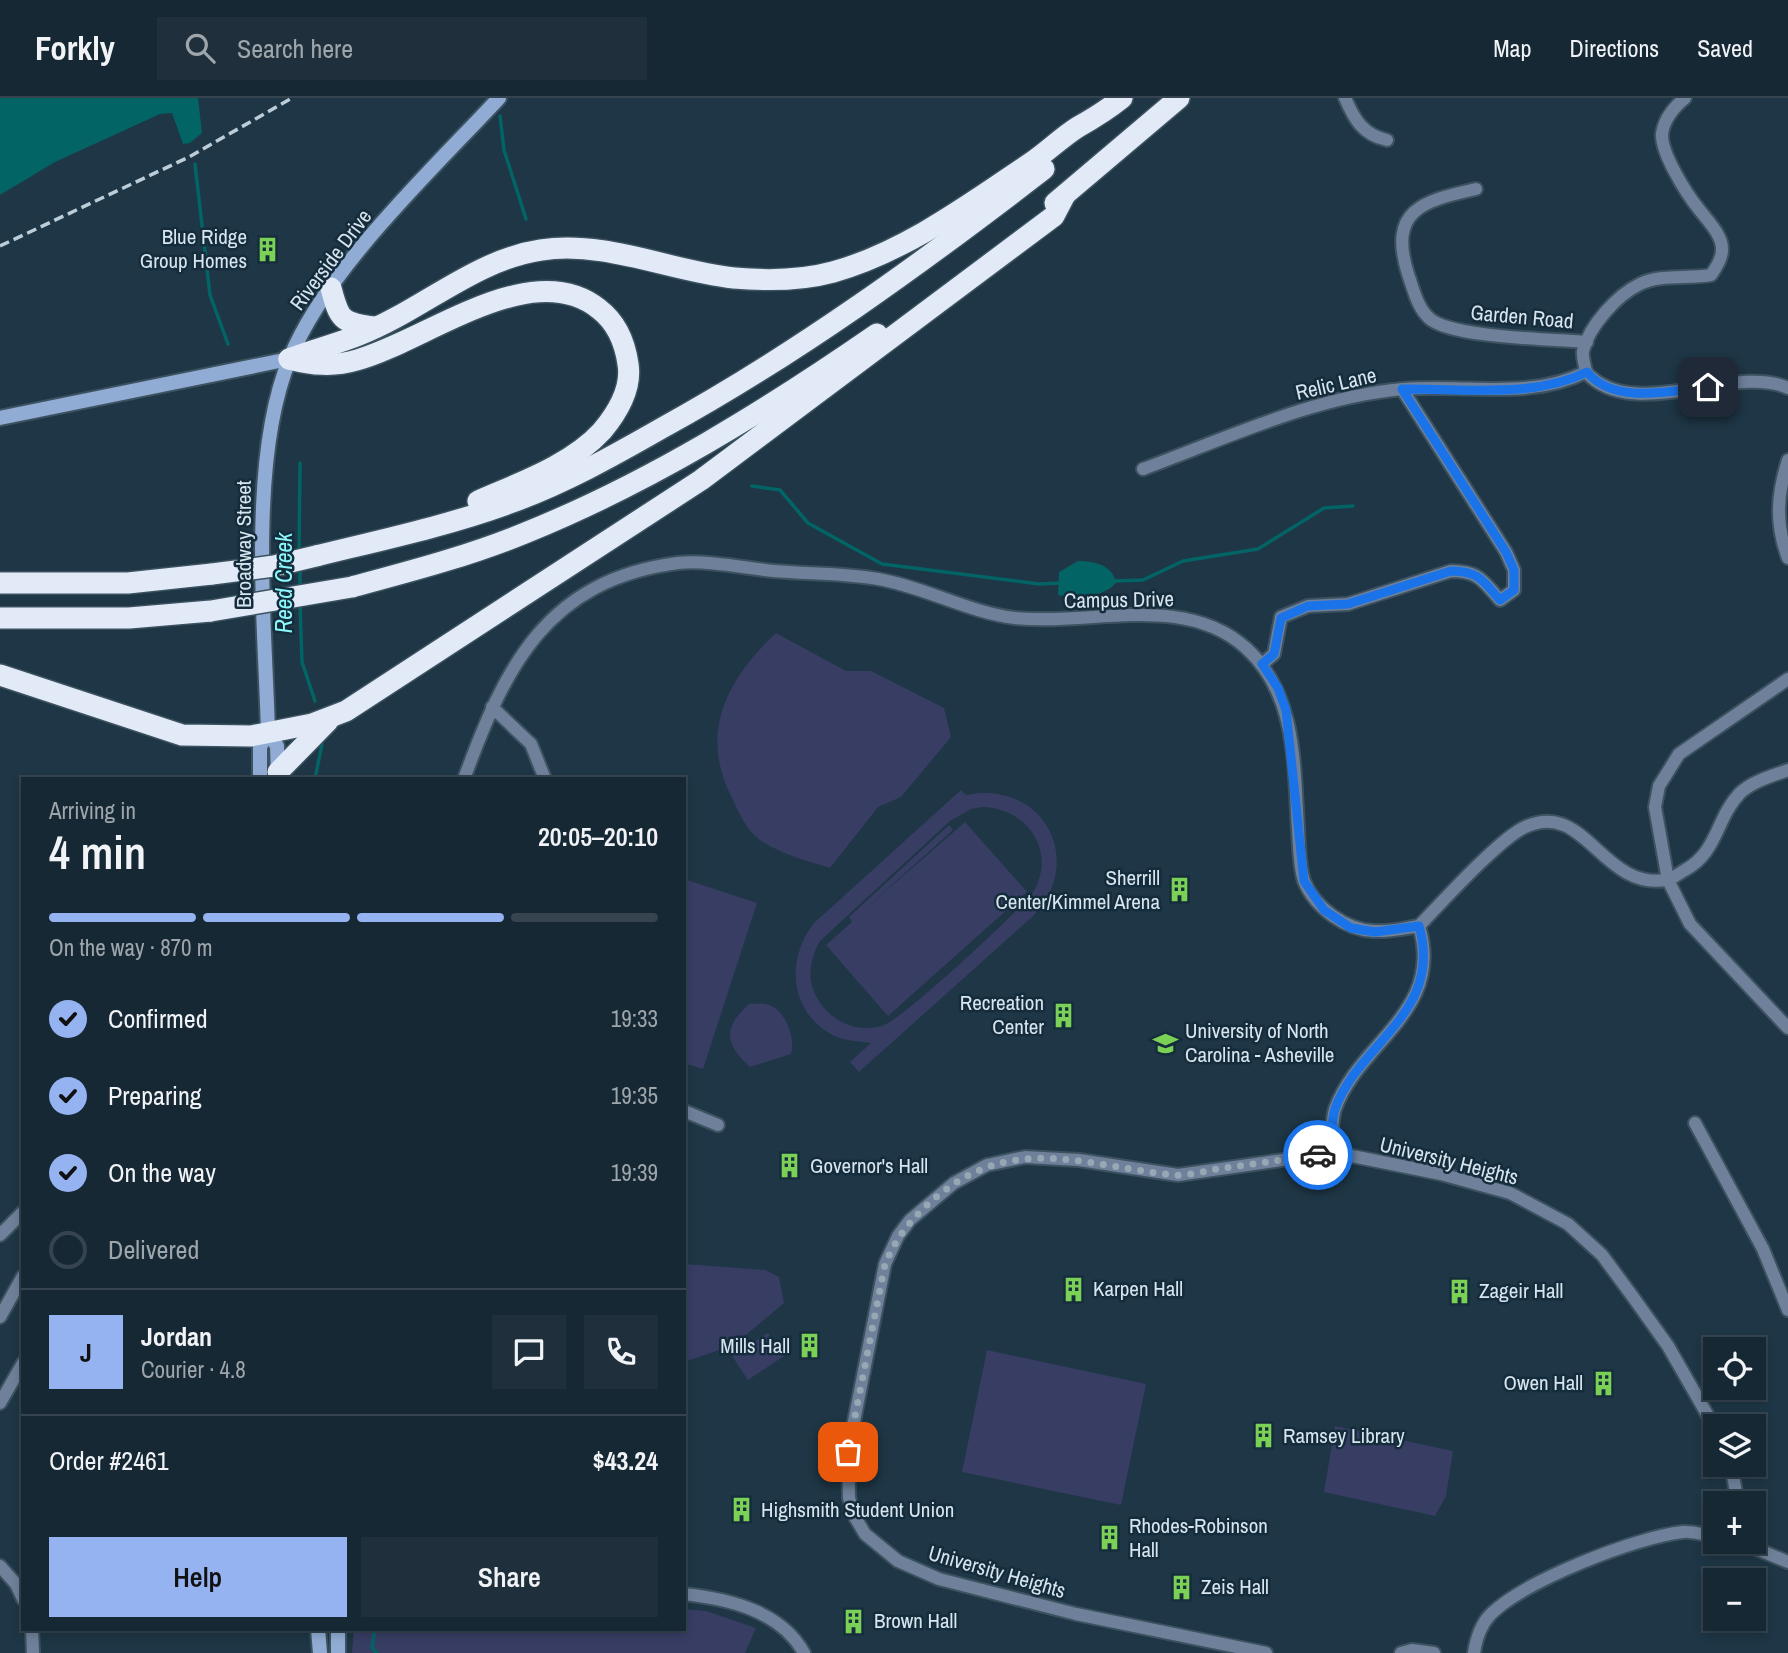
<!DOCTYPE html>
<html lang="en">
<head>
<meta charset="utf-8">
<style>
  :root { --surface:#162834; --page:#1f303c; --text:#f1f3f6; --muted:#9ea6ac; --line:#35444f; --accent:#95b2f1 }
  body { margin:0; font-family:"Archivo Narrow",sans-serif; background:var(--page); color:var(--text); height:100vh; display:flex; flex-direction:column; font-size:26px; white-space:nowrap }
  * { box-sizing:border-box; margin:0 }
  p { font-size:23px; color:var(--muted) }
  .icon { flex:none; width:38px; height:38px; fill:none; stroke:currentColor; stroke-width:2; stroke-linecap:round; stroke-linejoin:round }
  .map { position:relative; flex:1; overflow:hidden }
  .drawer { position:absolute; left:21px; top:679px; width:665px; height:854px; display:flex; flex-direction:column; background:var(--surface); border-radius:0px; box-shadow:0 4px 10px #0003,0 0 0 2px var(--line) }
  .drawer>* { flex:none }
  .fabs { position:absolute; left:1703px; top:1239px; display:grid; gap:14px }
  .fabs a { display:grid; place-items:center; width:63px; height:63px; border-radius:0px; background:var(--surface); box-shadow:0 4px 10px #0003,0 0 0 2px var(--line); font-size:35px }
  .pin { position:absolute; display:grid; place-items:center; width:60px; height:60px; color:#fff; margin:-30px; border-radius:14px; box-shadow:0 4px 10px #0006 }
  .courier { position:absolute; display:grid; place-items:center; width:70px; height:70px; margin:-35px; border:5px solid #1a73e8; border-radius:50%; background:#fff; color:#222; box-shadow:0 2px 9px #0007 }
  .summary em { font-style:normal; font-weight:600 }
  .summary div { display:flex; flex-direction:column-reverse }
  .summary { display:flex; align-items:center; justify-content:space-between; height:119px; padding:0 28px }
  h1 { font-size:46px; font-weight:600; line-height:52px }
  .bar { display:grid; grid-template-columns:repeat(4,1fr); gap:10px 7px; align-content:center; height:84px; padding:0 28px }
  .bar i { height:9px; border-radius:5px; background:var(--line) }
  .bar .current { background:var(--accent) }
  .bar p { grid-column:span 4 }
  .line { display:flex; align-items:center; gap:18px; padding:0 28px; border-top:2px solid var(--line) }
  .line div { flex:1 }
  .round { display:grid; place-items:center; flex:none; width:74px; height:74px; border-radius:0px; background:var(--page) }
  ol { padding:0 28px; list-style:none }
  li { display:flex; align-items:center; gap:21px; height:77px }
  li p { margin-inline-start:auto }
  li .icon { padding:7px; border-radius:50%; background:var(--accent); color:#111; stroke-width:4 }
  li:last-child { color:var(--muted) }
  li i { width:38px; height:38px; border:4px solid var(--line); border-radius:50% }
  .action { display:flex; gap:14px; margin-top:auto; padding:14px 28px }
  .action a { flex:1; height:80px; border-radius:0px; background:var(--accent); color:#111; font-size:28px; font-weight:600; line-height:80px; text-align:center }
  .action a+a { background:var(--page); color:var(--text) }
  header { display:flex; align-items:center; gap:42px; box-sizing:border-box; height:98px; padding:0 35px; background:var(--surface); border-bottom:2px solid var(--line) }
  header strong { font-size:33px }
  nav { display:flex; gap:38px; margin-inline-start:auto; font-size:24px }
  .search { width:490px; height:63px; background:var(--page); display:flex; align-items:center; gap:18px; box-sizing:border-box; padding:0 24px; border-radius:0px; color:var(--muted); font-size:26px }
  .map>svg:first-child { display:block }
</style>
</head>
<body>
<header>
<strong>Forkly</strong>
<div class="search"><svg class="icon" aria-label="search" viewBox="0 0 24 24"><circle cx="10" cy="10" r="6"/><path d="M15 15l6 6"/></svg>Search here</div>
<nav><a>Map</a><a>Directions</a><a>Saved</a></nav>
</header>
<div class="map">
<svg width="1788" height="1555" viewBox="0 0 1788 1555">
  <rect width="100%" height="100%" fill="#1e3645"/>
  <g fill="#383d64" fill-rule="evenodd">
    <path d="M776,535L846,573H871L944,610L951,639L901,699L878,709L830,770C807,763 780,756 760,742C747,733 739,715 733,702C698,636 726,582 776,535Z"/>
    <path d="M961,692L966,697C1042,681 1088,763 1032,819L859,974L850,964L871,945C856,943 842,943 829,935C788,910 787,859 814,825ZM983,709C1025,710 1056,750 1035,791C1026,808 903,920 884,927C860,936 833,925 819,903C806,884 809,863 820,843L950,723L971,711Z"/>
    <polygon points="965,724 1027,794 888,918 826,847 852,824 849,819 949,727 953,732 864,812"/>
    <polygon points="684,781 757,805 703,971 684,965"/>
    <path d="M749,906C754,906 761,905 766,906C785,910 796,940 791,956L750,969C724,945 723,930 749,906Z"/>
    <polygon points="684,1166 765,1172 779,1179 784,1205 734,1247 684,1264"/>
    <polygon points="768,1235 784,1258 748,1282 732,1258"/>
    <polygon points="987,1252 1146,1286 1121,1407 962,1374"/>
    <polygon points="1335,1328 1453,1353 1446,1398 1435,1418 1324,1394"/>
    <polygon points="684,1511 706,1513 756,1530 745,1555 352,1555 354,1531 684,1531"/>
  </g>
  <g fill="#036466">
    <polygon points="0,0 198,0 202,35 190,45 183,46 172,15 160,16 55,64 0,97"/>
    <path d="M1078,463C1094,463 1113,467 1116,485C1103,500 1077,500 1058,497L1059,474Z"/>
  </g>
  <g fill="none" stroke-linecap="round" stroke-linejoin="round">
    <g stroke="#036466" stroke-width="3.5">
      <polyline points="500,18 504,52 526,121"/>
      <polyline points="195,66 210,197 228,246"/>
      <polyline points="752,388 780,392 808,425 882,466 1039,486 1060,485"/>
      <polyline points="299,456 300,365"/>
      <polyline points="300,471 300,491"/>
      <polyline points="1113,483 1143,482 1183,463 1258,451 1324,410 1353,408"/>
      <polyline points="300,506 302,564 315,603"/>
      <polyline points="315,681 322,646"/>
      <polyline points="375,1531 372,1550 377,1555"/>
    </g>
    <defs>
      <g id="street">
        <path d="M1345,0C1354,21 1363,37 1387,42"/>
        <path d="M1685,0C1674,9 1664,21 1662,36C1661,55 1686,95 1698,110C1706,121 1723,137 1722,152C1722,161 1716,170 1711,177C1689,181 1660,176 1640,186C1617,197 1589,228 1583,253C1582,260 1585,267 1586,274C1631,326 1735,265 1788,290"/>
        <path d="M1476,91C1422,103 1388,112 1408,176C1413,190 1417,209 1429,220C1450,240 1554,241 1587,244"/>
        <path d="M1788,362C1777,396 1775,426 1788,460"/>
        <path d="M1143,371C1227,340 1313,299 1403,291C1464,286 1530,302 1586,274"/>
        <path d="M1262,566L1274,556L1281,519L1308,508L1348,506L1451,473C1479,473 1483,483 1500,502L1514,492V472L1506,454L1402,291"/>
        <polyline points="1788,581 1679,656 1659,688 1655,709 1668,782 1690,826 1788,930"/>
        <polyline points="492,609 531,646 545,681"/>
        <path d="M464,681C505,569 546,482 678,465C708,462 744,470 774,473C808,476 845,475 878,481C925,489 967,514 1015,520C1090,528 1184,494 1246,550C1297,596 1294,668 1298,731C1299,747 1299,768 1304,783C1315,810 1346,832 1374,833C1389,834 1405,830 1419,828C1445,913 1359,944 1335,1011C1331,1024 1332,1041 1331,1055"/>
        <path d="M1419,828C1441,805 1500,740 1525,729C1585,701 1602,792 1666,782C1673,781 1679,775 1685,772C1718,754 1716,720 1740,695C1753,683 1772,678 1788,672"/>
        <polyline points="684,1013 718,1027"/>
        <polyline points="1695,1025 1763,1151 1788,1212"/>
        <polyline points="0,1137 23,1114"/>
        <polyline points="0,1219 23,1178"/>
        <polyline points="0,1305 23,1265"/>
        <polyline points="1731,1367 1738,1405"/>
        <polyline points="1740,1444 1788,1464"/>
        <polyline points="0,1468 16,1486 23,1501"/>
        <path d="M684,1496C729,1501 781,1513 804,1555"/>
        <polyline points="32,1531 33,1555"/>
        <polyline points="1266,1555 1076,1516 939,1481 898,1463 865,1436 855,1419 849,1400 848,1354 885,1166 898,1138 910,1122 954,1085 987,1067 1025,1059 1079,1062 1178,1077 1331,1055 1357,1059 1441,1076 1510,1095 1568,1126 1602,1157 1633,1199 1668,1248 1715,1330"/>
        <polyline points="1401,1555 1412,1552 1434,1555"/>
        <path d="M1474,1555C1476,1542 1481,1526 1491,1516C1524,1483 1636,1439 1683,1434C1693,1433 1705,1437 1715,1439"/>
      </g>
      <g id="secondary">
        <polyline points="0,320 289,261"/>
        <polyline points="268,634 277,648 278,679"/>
        <path d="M260,681V649L268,634C265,524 248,361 290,260C326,171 433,71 499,0"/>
        <polyline points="318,1531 320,1555"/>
        <polyline points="338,1555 338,1531"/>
      </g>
      <g id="highway">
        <polyline points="1055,105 1179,0"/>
        <path d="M331,190C339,221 341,225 374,229"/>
        <path d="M289,261C312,252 337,246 359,237C421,213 474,162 541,152C605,142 670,173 734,180C768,183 800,183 833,174C905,154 971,105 1032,64C1048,53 1062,39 1078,29C1094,20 1107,12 1122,0"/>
        <path d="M289,261C313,267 333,269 357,262C426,243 532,157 599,211C616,224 625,245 628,266C632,290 617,315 602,333C571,367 519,385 478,403"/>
        <path d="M316,458C381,442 447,428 510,405C563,386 613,358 662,330C797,256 922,165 1044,71"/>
        <polyline points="0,485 128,485 212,476"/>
        <path d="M352,489C411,473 469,458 525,435C649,385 767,312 877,236"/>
        <polyline points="0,520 129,520 211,513"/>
        <polyline points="0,577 182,637 251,638 312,626 346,613 701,382 1054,118 1065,97"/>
        <polyline points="278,674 328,623"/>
      </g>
    </defs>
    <use href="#street" stroke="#3c5260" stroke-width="16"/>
    <use href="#secondary" stroke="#3c5260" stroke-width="18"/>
    <use href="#highway" stroke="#3c5260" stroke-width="24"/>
    <use href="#street" stroke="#6f819a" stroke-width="12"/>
    <use href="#secondary" stroke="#91acd4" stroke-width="14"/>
    <use href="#highway" stroke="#e2eaf7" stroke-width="21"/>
    <polyline stroke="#bdcdd7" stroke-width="3.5" stroke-dasharray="10 5" stroke-linecap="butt" points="0,148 189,59 292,0"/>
    <defs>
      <g id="highway-bridge">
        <polyline points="212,476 274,468 316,458"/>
        <polyline points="211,513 352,489"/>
      </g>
    </defs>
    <use href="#highway-bridge" stroke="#3c5260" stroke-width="24" stroke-linecap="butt"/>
    <use href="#highway-bridge" stroke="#e2eaf7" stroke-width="21"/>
  </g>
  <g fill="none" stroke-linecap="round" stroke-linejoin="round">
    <path stroke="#96a8b4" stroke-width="7" stroke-dasharray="0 12.6" d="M848,1354L885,1166C898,1136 914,1117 940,1096C1016,1035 1089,1069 1175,1077C1189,1078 1204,1073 1217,1071C1251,1066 1284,1062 1318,1057"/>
    <path stroke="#1a73e8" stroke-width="9" d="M1318,1057L1331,1055C1332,1041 1331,1024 1335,1011C1359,944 1444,915 1419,828L1375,834L1351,830L1324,812L1304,783L1286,612L1278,590L1262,566L1274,556L1281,520L1308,508L1348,506L1451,473C1479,473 1483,483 1500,502L1514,492V472L1506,454L1402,291C1462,290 1532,301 1587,274C1614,307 1670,293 1708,289"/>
  </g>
  <defs>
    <symbol id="building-bare" viewBox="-9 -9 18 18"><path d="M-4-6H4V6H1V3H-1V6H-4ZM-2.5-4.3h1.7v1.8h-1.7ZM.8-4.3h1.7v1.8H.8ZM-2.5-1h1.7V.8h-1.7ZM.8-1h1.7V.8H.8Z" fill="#7bd155" stroke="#142c3b" stroke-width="2.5" paint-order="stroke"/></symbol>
    <symbol id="university-bare" viewBox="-9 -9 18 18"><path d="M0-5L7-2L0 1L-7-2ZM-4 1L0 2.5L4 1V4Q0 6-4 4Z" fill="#7bd155" stroke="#142c3b" stroke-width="2.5" paint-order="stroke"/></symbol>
  </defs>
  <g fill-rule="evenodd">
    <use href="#building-bare" x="250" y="134" width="35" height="35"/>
    <use href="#building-bare" x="1162" y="774" width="35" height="35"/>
    <use href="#building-bare" x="1046" y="900" width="35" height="35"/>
    <use href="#university-bare" x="1148" y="928" width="35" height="35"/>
    <use href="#building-bare" x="772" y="1050" width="35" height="35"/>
    <use href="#building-bare" x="1056" y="1174" width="35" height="35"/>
    <use href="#building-bare" x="1442" y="1176" width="35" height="35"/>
    <use href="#building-bare" x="792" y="1230" width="35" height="35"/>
    <use href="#building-bare" x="1586" y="1268" width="35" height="35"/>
    <use href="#building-bare" x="1246" y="1320" width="35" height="35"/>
    <use href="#building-bare" x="724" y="1394" width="35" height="35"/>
    <use href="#building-bare" x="1092" y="1422" width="35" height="35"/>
    <use href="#building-bare" x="1164" y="1472" width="35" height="35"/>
    <use href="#building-bare" x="836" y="1506" width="35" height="35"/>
  </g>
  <g text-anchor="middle" stroke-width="5" stroke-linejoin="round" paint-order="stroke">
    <g font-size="21" fill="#d7e5ef" stroke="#142c3b" text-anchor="start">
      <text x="247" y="146" text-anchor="end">Blue Ridge<tspan x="247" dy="24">Group Homes</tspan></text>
      <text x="1160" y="787" text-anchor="end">Sherrill<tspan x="1160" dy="24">Center/Kimmel Arena</tspan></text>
      <text x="1044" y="912" text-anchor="end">Recreation<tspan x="1044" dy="24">Center</tspan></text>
      <text x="1185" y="940">University of North<tspan x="1185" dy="24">Carolina - Asheville</tspan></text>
      <text x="810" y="1075">Governor's Hall</text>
      <text x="1093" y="1198">Karpen Hall</text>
      <text x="1479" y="1200">Zageir Hall</text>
      <text x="790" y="1255" text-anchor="end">Mills Hall</text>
      <text x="1583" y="1292" text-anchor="end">Owen Hall</text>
      <text x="1283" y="1345">Ramsey Library</text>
      <text x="761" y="1419">Highsmith Student Union</text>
      <text x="1129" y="1435">Rhodes-Robinson<tspan x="1129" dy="24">Hall</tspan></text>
      <text x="1201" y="1496">Zeis Hall</text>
      <text x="874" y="1530">Brown Hall</text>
    </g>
    <g font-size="21" fill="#d7e5ef" stroke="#142c3b">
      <text transform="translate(331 162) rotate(-53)" y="7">Riverside Drive</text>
      <text transform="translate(1522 219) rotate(5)" y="7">Garden Road</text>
      <text transform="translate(1336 286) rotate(-13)" y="7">Relic Lane</text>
      <text transform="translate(244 446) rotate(-90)" y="7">Broadway Street</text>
      <text transform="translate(1119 502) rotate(-1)" y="7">Campus Drive</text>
      <text transform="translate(1449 1063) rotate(14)" y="7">University Heights</text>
      <text transform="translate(997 1474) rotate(16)" y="7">University Heights</text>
    </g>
    <g font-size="23" font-style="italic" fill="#8bf9fb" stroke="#142c3b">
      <text transform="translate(284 485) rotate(-90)" y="8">Reed Creek</text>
    </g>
  </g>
</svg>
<div class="fabs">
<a><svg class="icon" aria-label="locate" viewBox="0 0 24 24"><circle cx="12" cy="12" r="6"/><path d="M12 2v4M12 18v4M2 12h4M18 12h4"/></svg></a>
<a><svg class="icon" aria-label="layers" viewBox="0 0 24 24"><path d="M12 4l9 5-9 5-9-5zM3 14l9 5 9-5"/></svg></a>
<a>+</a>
<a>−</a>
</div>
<div class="pin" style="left:848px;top:1354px;background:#ea580c"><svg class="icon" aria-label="bag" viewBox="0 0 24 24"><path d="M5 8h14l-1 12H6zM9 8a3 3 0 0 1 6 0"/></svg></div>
<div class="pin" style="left:1708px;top:289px;background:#1f2937"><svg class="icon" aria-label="home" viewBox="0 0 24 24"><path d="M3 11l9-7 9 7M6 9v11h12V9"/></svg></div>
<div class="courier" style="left:1318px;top:1057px"><svg class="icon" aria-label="car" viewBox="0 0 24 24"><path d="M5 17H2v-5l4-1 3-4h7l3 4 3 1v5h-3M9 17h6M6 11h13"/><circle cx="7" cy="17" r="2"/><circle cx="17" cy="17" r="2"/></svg></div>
<section class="drawer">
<div class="summary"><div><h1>4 min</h1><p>Arriving in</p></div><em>20:05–20:10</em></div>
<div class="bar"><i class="current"></i><i class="current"></i><i class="current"></i><i></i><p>On the way · 870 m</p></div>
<ol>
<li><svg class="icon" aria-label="check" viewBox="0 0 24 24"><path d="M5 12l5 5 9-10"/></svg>Confirmed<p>19:33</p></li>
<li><svg class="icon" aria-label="check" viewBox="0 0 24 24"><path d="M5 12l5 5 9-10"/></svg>Preparing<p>19:35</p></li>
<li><svg class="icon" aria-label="check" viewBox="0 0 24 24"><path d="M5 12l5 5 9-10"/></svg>On the way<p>19:39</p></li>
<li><i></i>Delivered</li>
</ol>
<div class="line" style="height:126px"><b class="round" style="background:var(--accent);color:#111">J</b><div><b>Jordan</b><p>Courier · 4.8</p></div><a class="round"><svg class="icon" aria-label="chat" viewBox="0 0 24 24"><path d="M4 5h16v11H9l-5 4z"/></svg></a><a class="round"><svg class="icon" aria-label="phone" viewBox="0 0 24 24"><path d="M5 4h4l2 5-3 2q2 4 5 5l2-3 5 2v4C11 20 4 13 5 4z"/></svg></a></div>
<div class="line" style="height:91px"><div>Order #2461</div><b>$43.24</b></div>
<div class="action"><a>Help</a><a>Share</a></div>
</section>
</div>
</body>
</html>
